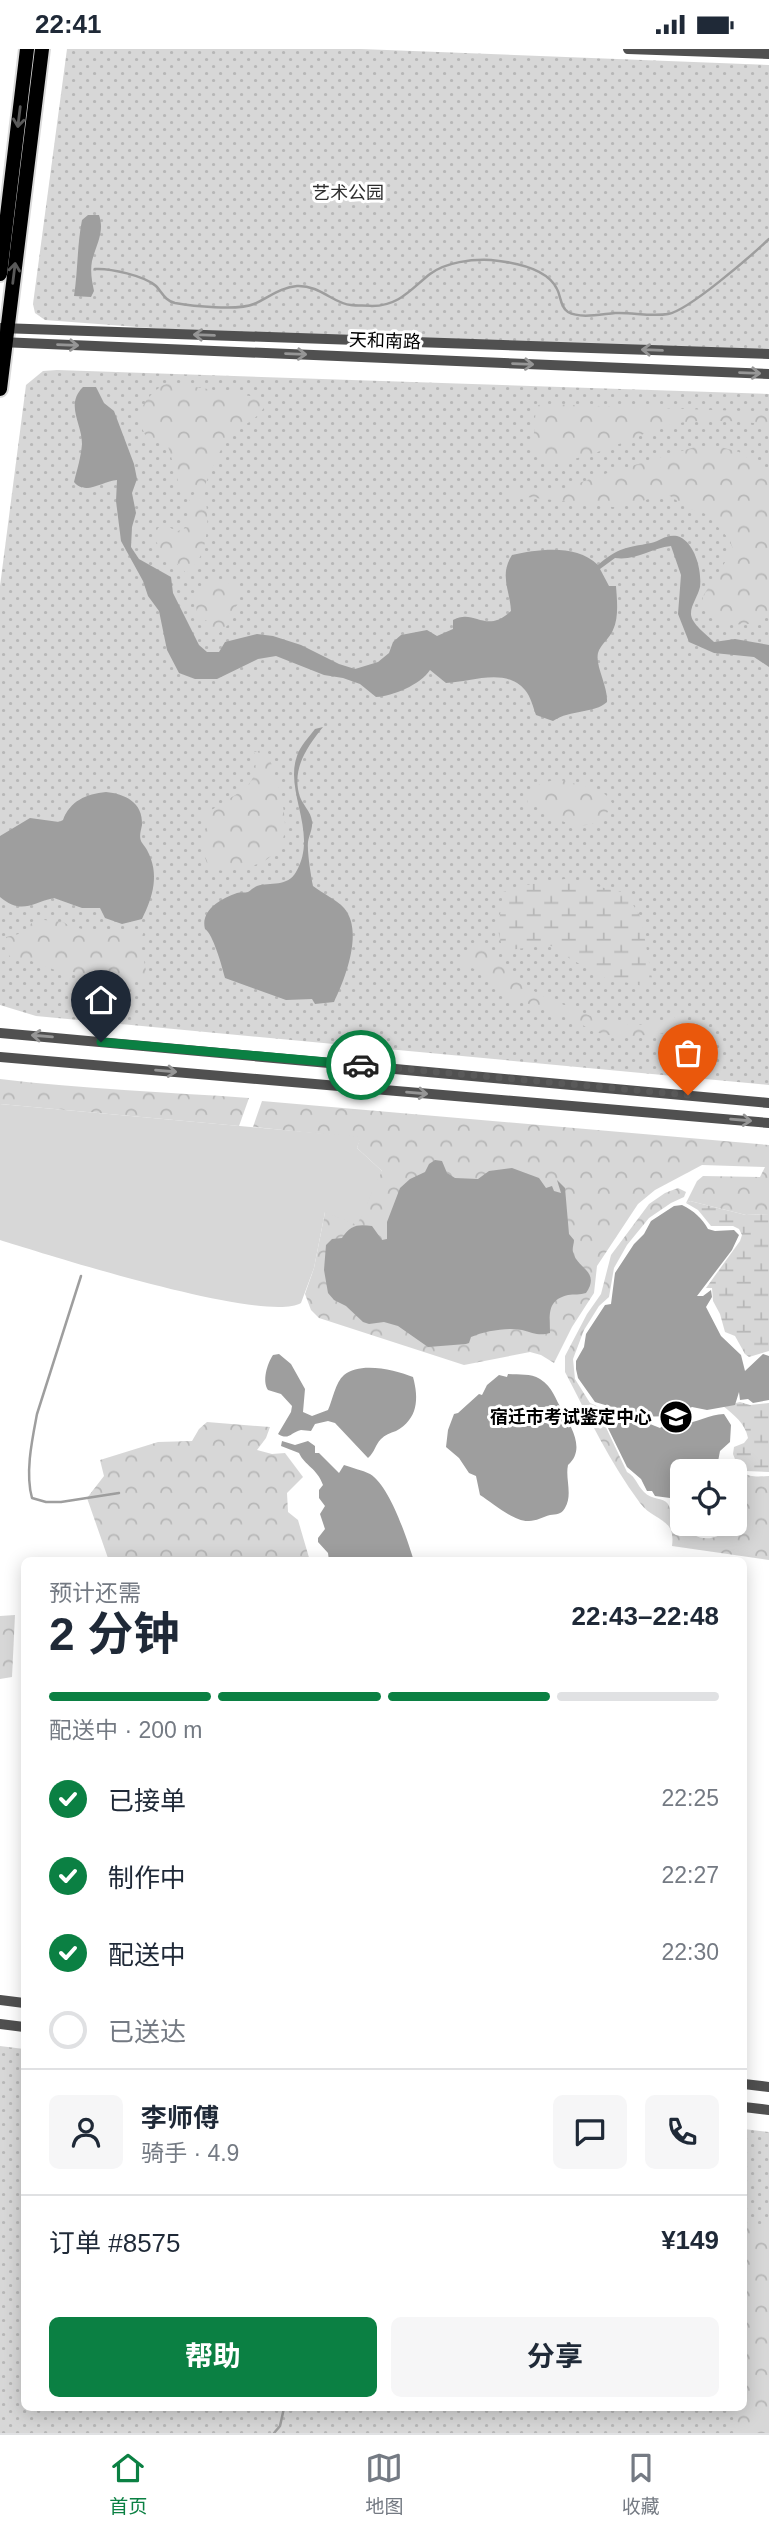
<!DOCTYPE html>
<html lang="zh">
<head>
<meta charset="utf-8">
<style>
  :root { --surface:#fff; --page:#f6f6f7; --text:#1f2937; --muted:#747a83; --line:#e0e1e3; --accent:#0b8043 }
  body { margin:0; font-family:Arial,"Noto Sans SC",sans-serif; background:var(--page); color:var(--text); height:100vh; display:flex; flex-direction:column; font-size:26px; white-space:nowrap }
  * { box-sizing:border-box; margin:0 }
  p { font-size:23px; color:var(--muted) }
  .icon { flex:none; width:38px; height:38px; fill:none; stroke:currentColor; stroke-width:2; stroke-linecap:round; stroke-linejoin:round }
  .map { position:relative; flex:1; overflow:hidden }
  .sheet { position:absolute; left:21px; top:1508px; width:726px; height:854px; display:flex; flex-direction:column; background:var(--surface); border-radius:10px; box-shadow:0 4px 18px #0003 }
  .sheet>* { flex:none }
  .tools { position:absolute; left:670px; top:1410px; display:grid; gap:14px }
  .tools a { display:grid; place-items:center; width:77px; height:77px; border-radius:10px; background:var(--surface); box-shadow:0 4px 18px #0003; font-size:35px }
  .pin { position:absolute; display:grid; place-items:center; width:60px; height:60px; color:#fff; margin:-72px -30px; border-radius:50% 50% 50% 0; rotate:-45deg; box-shadow:0 0 7px #0007 }
  .pin .icon { rotate:45deg }
  .courier { position:absolute; display:grid; place-items:center; width:70px; height:70px; margin:-35px; border:5px solid #0b8043; border-radius:50%; background:#fff; color:#222; box-shadow:0 2px 9px #0007 }
  .overview em { font-style:normal; font-weight:700 }
  .overview div { display:flex; flex-direction:column-reverse }
  .overview { display:flex; align-items:center; justify-content:space-between; height:119px; padding:0 28px }
  h1 { font-size:46px; font-weight:700; line-height:52px }
  .bar { display:grid; grid-template-columns:repeat(4,1fr); gap:10px 7px; align-content:center; height:84px; padding:0 28px }
  .bar i { height:9px; border-radius:5px; background:var(--line) }
  .bar .selected { background:var(--accent) }
  .bar p { grid-column:span 4 }
  .line { display:flex; align-items:center; gap:18px; padding:0 28px; border-top:2px solid var(--line) }
  .line div { flex:1 }
  .round { display:grid; place-items:center; flex:none; width:74px; height:74px; border-radius:10px; background:var(--page) }
  ol { padding:0 28px; list-style:none }
  li { display:flex; align-items:center; gap:21px; height:77px }
  li p { margin-inline-start:auto }
  li .icon { padding:7px; border-radius:50%; background:var(--accent); color:#fff; stroke-width:4 }
  li:last-child { color:var(--muted) }
  li i { width:38px; height:38px; border:4px solid var(--line); border-radius:50% }
  .button { display:flex; gap:14px; margin-top:auto; padding:14px 28px }
  .button a { flex:1; height:80px; border-radius:10px; background:var(--accent); color:#fff; font-size:28px; font-weight:700; line-height:80px; text-align:center }
  .button a+a { background:var(--page); color:var(--text) }
  .status { display:flex; justify-content:space-between; align-items:center; height:49px; padding:0 35px; background:var(--surface); direction:ltr }
  .status svg { height:19px; fill:currentColor }
  .dock { display:flex; justify-content:space-around; align-items:center; height:98px; border-top:2px solid var(--line); background:var(--surface); font-size:19px; color:var(--muted) }
  .dock a { display:grid; justify-items:center; gap:4px }
  .dock .selected { color:var(--accent) }
  .map>svg:first-child { display:block }
</style>
</head>
<body>
<div class="status"><b>22:41</b><svg viewBox="0 0 49 12"><path d="M0 12V9h3v3zM5 12V6h3v6zM10 12V3h3v9zM15 12V0h3v12zM26 1h20v11H26zM47 4h2v5h-2z"/></svg></div>
<div class="map">
<svg width="769" height="2384" viewBox="0 0 769 2384">
  <defs>
    <pattern id="grass-dots" width="8" height="8" patternUnits="userSpaceOnUse" patternTransform="scale(1.75)"><rect width="8" height="8" fill="#d7d7d7"/><path d="M2 2h.1M6 6h.1" fill="none" stroke="#b7b7b7" stroke-width="1.8" stroke-linecap="round"/></pattern>
    <pattern id="forest-crowns" width="20" height="18" patternUnits="userSpaceOnUse" patternTransform="scale(1.75)"><rect width="20" height="18" fill="#d7d7d7"/><path d="M2 6a3 3 0 1 1 6 0M12 15a3 3 0 1 1 6 0" fill="none" stroke="#b7b7b7"/></pattern>
    <pattern id="wetland-marsh" width="20" height="14" patternUnits="userSpaceOnUse" patternTransform="scale(1.75)"><rect width="20" height="14" fill="#d7d7d7"/><path d="M1 5h8M5 5V1M11 12h8M15 12V8" fill="none" stroke="#b7b7b7"/></pattern>
  </defs>
  <rect width="100%" height="100%" fill="#fff"/>
  <g fill="url(#grass-dots)">
    <polygon points="67,0 361,0 769,16 769,302 191,282 45,271 35,264 33,255"/>
    <polygon points="57,321 769,345 769,1036 36,967 0,956 0,537 26,336 43,322"/>
    <polygon points="0,1997 24,2000 24,2359 744,2359 744,2080 769,2083 769,2384 0,2384"/>
  </g>
  <g fill="url(#forest-crowns)">
    <path d="M171,334L262,349L266,354C260,371 240,376 230,388C217,403 212,421 204,438L188,444L180,439L166,390L151,395C138,377 135,361 152,345C158,339 163,335 171,334Z"/>
    <path d="M542,355L769,363V379C755,372 742,373 727,372C709,372 690,371 673,375C636,384 574,422 539,410L533,397L536,357Z"/>
    <polygon points="717,397 739,403 769,423 769,567 748,575 722,576 702,554 703,547 733,501 730,491 706,465 688,459 670,447 661,446 630,456 613,458 510,446 509,439 558,442 598,427 695,398"/>
    <path d="M197,443L203,444C210,460 208,490 201,506C198,513 191,519 186,524C174,509 161,506 154,488L158,479L168,478L178,482L188,478C191,464 183,452 197,443Z"/>
    <path d="M223,532L237,537L240,553L227,567L228,576L217,586L210,581L207,572L198,567C192,546 202,533 223,532Z"/>
    <path d="M267,700C273,723 291,766 283,790C281,797 272,807 266,811C256,818 218,827 209,817C203,810 204,794 202,785L208,777L202,763C212,762 215,759 222,754C244,741 261,733 254,703Z"/>
    <path d="M558,730C576,737 604,736 612,754C600,789 558,778 540,755L527,757L528,742L542,734Z"/>
    <polygon points="35,870 63,873 70,877 90,882 144,882 140,893 147,926 144,931 55,921 26,910 12,911 6,901 6,888 31,882 30,876"/>
    <polygon points="482,893 486,895 510,927 518,933 541,946 605,973 637,976 658,974 678,967 680,972 668,983 659,985 619,988 594,983 576,972 529,955 512,951 497,940 486,924 455,913"/>
    <path d="M0,1030C82,1040 166,1043 249,1049L239,1077L0,1055Z"/>
    <polygon points="262,1052 769,1096 769,1165 746,1166 690,1152 686,1154 697,1132 703,1127 760,1128 765,1118 702,1116 655,1141 638,1155 597,1217 594,1244 572,1278 554,1314 541,1306 530,1303 464,1316 319,1269 311,1261 305,1245 314,1219 325,1163 382,1122 357,1099 360,1089 253,1078"/>
    <path d="M678,1139L686,1143L684,1148L671,1154L649,1169L627,1196L614,1219L609,1248L599,1257L584,1281L573,1310L575,1330L590,1354L613,1364L604,1366L602,1370L627,1423C636,1428 637,1436 644,1443C651,1451 663,1448 668,1455C670,1458 670,1462 673,1465C692,1491 709,1499 735,1475V1423H721L729,1416C748,1425 744,1429 769,1427V1511L672,1497C676,1468 654,1473 640,1454C609,1412 589,1369 565,1323V1307L587,1265L601,1245L611,1206L649,1155L665,1144Z"/>
    <polygon points="207,1373 270,1378 266,1389 257,1401 272,1405 285,1404 303,1428 287,1444 288,1463 298,1471 310,1512 109,1512 87,1449 104,1427 100,1411 158,1393 192,1392 199,1380"/>
    <polygon points="15,1566 12,1628 0,1630 0,1567"/>
    <polygon points="769,2173 769,2384 734,2384 734,2359 744,2359 744,2179"/>
  </g>
  <g fill="url(#wetland-marsh)">
    <polygon points="565,830 626,844 641,869 653,935 648,938 605,929 567,908 555,898 547,896 503,902 498,881 503,843 520,837"/>
    <polygon points="690,1152 746,1166 769,1165 769,1302 749,1308 745,1305 735,1287 725,1283 720,1265 713,1252 712,1239 706,1239 740,1192 742,1186 739,1180 733,1177 711,1177 698,1161 686,1154"/>
    <path d="M740,1353L750,1356L769,1354V1423L746,1422L738,1418L733,1405L734,1398L744,1394L748,1389C745,1374 734,1366 723,1357Z"/>
  </g>
  <path fill="#d7d7d7" d="M0,1055L361,1088L357,1099L382,1122L357,1176L325,1163L314,1219L301,1254C265,1275 48,1206 0,1191Z"/>
  <g fill="#9e9e9e">
    <path d="M88,166H99C105,183 96,196 92,212C90,223 92,232 94,242L91,248L74,247C78,222 77,196 82,171Z"/>
    <path d="M83,338H96L104,354L114,362L134,415L137,430L132,444L136,464L132,478L131,498L139,510L171,528L173,544L199,596L207,603H219L225,593L257,585L273,587L301,596L339,615L355,620L378,613L389,604L393,593L401,586L427,581L437,587L453,580V571C475,559 485,586 511,562C510,541 499,526 512,506C540,500 576,495 598,516C619,498 625,499 651,494C660,492 666,485 677,487C695,492 702,522 700,538C698,547 691,556 691,564C690,574 707,586 714,593L735,590L769,596V618L754,608L714,604L689,593L678,565L681,526L671,497C651,499 636,512 615,509L600,520L609,537H616C617,551 619,568 613,581C610,589 600,596 598,604C595,617 608,637 607,653C594,665 571,660 553,672L536,666C533,658 531,648 525,641C506,618 471,633 446,634L430,621C420,636 393,647 376,648L360,635L343,629L324,626L276,607L258,610L217,630H195L179,624L167,601L159,562L148,547L143,532L121,492L116,452L117,431C103,432 85,447 74,433C77,421 81,408 82,395C82,374 65,356 83,338Z"/>
    <path d="M323,678C307,698 291,720 300,748C303,756 311,763 312,772C313,780 309,786 308,793C307,803 311,827 313,837C323,845 336,850 344,859C364,882 345,930 334,953L315,955L312,950L286,951L225,929C222,917 213,885 205,880C200,861 222,849 237,844C240,843 245,844 248,843C251,841 254,838 257,837C270,833 288,838 296,823C319,784 284,743 297,707C300,697 309,688 315,680Z"/>
    <path d="M106,743C125,745 143,753 142,776C141,781 139,787 141,792C142,794 146,799 147,801C160,825 153,848 142,870L122,875L105,869L100,859H82L54,849C31,854 22,866 0,848V787L30,769L59,773L63,771C70,752 86,745 106,743Z"/>
    <path d="M435,1111L442,1112L447,1124L455,1129L478,1130L489,1122L512,1119L539,1129L546,1139L552,1137L554,1142L561,1144L557,1131L565,1139L569,1185L574,1191C574,1195 572,1199 573,1203C577,1220 601,1222 586,1244C580,1246 574,1245 568,1246C546,1251 550,1267 550,1284C539,1287 533,1284 522,1281C507,1278 485,1282 471,1288L469,1294L466,1295L428,1298L398,1277L384,1273L369,1275L363,1273L346,1257L334,1251L328,1244L324,1221L326,1196L332,1190L342,1189C350,1176 358,1175 372,1177L382,1191L387,1190V1173L400,1139L410,1130L425,1123L429,1115Z"/>
    <path d="M682,1156C694,1162 702,1169 708,1180L715,1182L734,1181L739,1186L732,1201L697,1247H703L711,1241L712,1248L706,1258L721,1287L741,1306L745,1322L763,1305L769,1307V1351L753,1354L748,1350L740,1351L739,1343L735,1356L707,1361L692,1358L674,1367L633,1368L635,1372L645,1373L660,1379L671,1372C689,1380 706,1365 724,1365L731,1376L730,1393L720,1402L716,1423H682V1466L676,1465L670,1449L655,1447L652,1442H647L641,1430L627,1418L605,1373L608,1367H618V1363L615,1359L595,1353L578,1329L576,1320V1312L584,1298L586,1285L605,1256L611,1255L615,1224L634,1195L644,1185L651,1172L674,1157Z"/>
    <path d="M279,1305L291,1315L305,1340L303,1363L312,1367L328,1361C333,1350 335,1334 344,1326C360,1312 396,1321 413,1328C419,1350 418,1370 396,1382C390,1384 385,1386 381,1390C375,1396 375,1403 368,1409L335,1374L328,1372L315,1375L311,1382C308,1382 304,1381 301,1381C291,1383 289,1392 278,1385L291,1363L292,1357L281,1345L268,1341C262,1332 267,1315 273,1306Z"/>
    <path d="M508,1325C520,1326 530,1324 540,1330C553,1338 555,1350 562,1361C571,1378 586,1400 568,1416C565,1430 573,1445 565,1459C561,1466 556,1465 550,1466C543,1468 536,1472 529,1472C514,1473 493,1454 480,1446L476,1427L469,1424L459,1409L446,1398L448,1381L454,1365L458,1364L479,1345L482,1346L487,1336L499,1326L507,1328Z"/>
    <path d="M282,1392L295,1396L308,1392L315,1397V1404H319L339,1424L344,1416C352,1419 362,1421 370,1425C390,1437 407,1490 414,1512H329L328,1504L318,1493V1489L325,1480L320,1465L325,1457L319,1449V1441L323,1436C317,1419 305,1417 299,1404L281,1397Z"/>
  </g>
  <g fill="none" stroke-linecap="round" stroke-linejoin="round">
    <g stroke="#9e9e9e" stroke-width="2.5">
      <path d="M95,220C110,219 145,227 156,237C162,243 165,252 175,254C192,257 238,262 254,255C268,249 281,238 297,237C320,236 334,255 351,256C358,257 366,256 372,257C399,257 411,240 430,225C446,213 472,210 491,211C512,213 547,219 557,240C561,247 560,258 568,263C580,270 602,265 615,264C632,263 650,268 668,265C688,262 752,206 769,190"/>
      <path d="M81,1227L37,1365C32,1391 25,1424 32,1449L46,1453H61L119,1444"/>
      <polyline points="274,2384 280,2377 284,2359"/>
    </g>
    <defs>
      <g id="primary">
        <polyline points="0,225 27,0"/>
        <polyline points="0,340 42,0"/>
      </g>
    </defs>
    <use href="#primary" stroke="#dbdbdb" stroke-width="18"/>
    <g stroke="#505050" stroke-width="10">
      <polyline points="628,0 769,5"/>
      <polyline points="0,279 769,305"/>
      <polyline points="0,293 769,325"/>
      <polyline points="0,984 769,1054"/>
      <polyline points="0,1008 769,1074"/>
      <polyline points="0,1951 24,1954"/>
      <polyline points="0,1975 24,1978"/>
      <polyline points="744,2035 769,2038"/>
      <polyline points="744,2058 769,2061"/>
    </g>
    <use href="#primary" stroke="#000" stroke-width="14"/>
  </g>
  <defs><path id="oneway-shaft" d="M-6 0H5M1.5-3L5.5 0L1.5 3" fill="none" stroke-width="1.6" stroke-linecap="round" stroke-linejoin="round" transform="scale(1.75)"/></defs>
  <g stroke="#595959">
    <use href="#oneway-shaft" transform="translate(19 68) rotate(97)"/>
    <use href="#oneway-shaft" transform="translate(14 224) rotate(-83)"/>
  </g>
  <g stroke="#969696">
    <use href="#oneway-shaft" transform="translate(204 286) rotate(-178)"/>
    <use href="#oneway-shaft" transform="translate(68 296) rotate(2)"/>
    <use href="#oneway-shaft" transform="translate(652 301) rotate(-178)"/>
    <use href="#oneway-shaft" transform="translate(296 305) rotate(2)"/>
    <use href="#oneway-shaft" transform="translate(523 315) rotate(2)"/>
    <use href="#oneway-shaft" transform="translate(750 324) rotate(2)"/>
    <use href="#oneway-shaft" transform="translate(42 987) rotate(-175)"/>
    <use href="#oneway-shaft" transform="translate(166 1022) rotate(5)"/>
    <use href="#oneway-shaft" transform="translate(417 1044) rotate(5)"/>
    <use href="#oneway-shaft" transform="translate(741 1071) rotate(5)"/>
  </g>
  <g fill="none" stroke-linecap="round" stroke-linejoin="round">
    <polyline stroke="#595959" stroke-width="7" stroke-dasharray="0 12.6" points="361,1016 688,1046"/>
    <polyline stroke="#0b8043" stroke-width="9" points="101,993 361,1016"/>
  </g>
  <defs>
    <symbol id="university-disc" viewBox="-11 -11 22 22"><circle r="9.5" fill="#000" stroke="#fff"/><path d="M0-5L7-2L0 1L-7-2ZM-4 1L0 2.5L4 1V4Q0 6-4 4Z" fill="#fff"/></symbol>
  </defs>
  <g fill-rule="evenodd">
    <use href="#university-disc" x="657" y="1349" width="38" height="38"/>
  </g>
  <g text-anchor="middle" stroke-width="6" stroke-linejoin="round" paint-order="stroke">
    <g font-size="18" fill="#2e2e2e" stroke="#fff">
      <text x="348" y="150">艺术公园</text>
    </g>
    <g font-size="18" fill="#000" stroke="#fff">
      <text transform="translate(385 292) rotate(2)" y="6">天和南路</text>
    </g>
    <g font-size="18" font-weight="bold" fill="#000" stroke="#fff" text-anchor="end">
      <text x="652" y="1374">宿迁市考试鉴定中心</text>
    </g>
  </g>
</svg>
<div class="tools">
<a><svg class="icon" aria-label="locate" viewBox="0 0 24 24"><circle cx="12" cy="12" r="6"/><path d="M12 2v4M12 18v4M2 12h4M18 12h4"/></svg></a>
</div>
<div class="pin" style="left:688px;top:1046px;background:#ea580c"><svg class="icon" aria-label="bag" viewBox="0 0 24 24"><path d="M5 8h14l-1 12H6zM9 8a3 3 0 0 1 6 0"/></svg></div>
<div class="pin" style="left:101px;top:993px;background:#1f2937"><svg class="icon" aria-label="home" viewBox="0 0 24 24"><path d="M3 11l9-7 9 7M6 9v11h12V9"/></svg></div>
<div class="courier" style="left:361px;top:1016px"><svg class="icon" aria-label="car" viewBox="0 0 24 24"><path d="M5 17H2v-5l4-1 3-4h7l3 4 3 1v5h-3M9 17h6M6 11h13"/><circle cx="7" cy="17" r="2"/><circle cx="17" cy="17" r="2"/></svg></div>
<section class="sheet">
<div class="overview"><div><h1>2 分钟</h1><p>预计还需</p></div><em>22:43–22:48</em></div>
<div class="bar"><i class="selected"></i><i class="selected"></i><i class="selected"></i><i></i><p>配送中 · 200 m</p></div>
<ol>
<li><svg class="icon" aria-label="check" viewBox="0 0 24 24"><path d="M5 12l5 5 9-10"/></svg>已接单<p>22:25</p></li>
<li><svg class="icon" aria-label="check" viewBox="0 0 24 24"><path d="M5 12l5 5 9-10"/></svg>制作中<p>22:27</p></li>
<li><svg class="icon" aria-label="check" viewBox="0 0 24 24"><path d="M5 12l5 5 9-10"/></svg>配送中<p>22:30</p></li>
<li><i></i>已送达</li>
</ol>
<div class="line" style="height:126px"><a class="round"><svg class="icon" aria-label="person" viewBox="0 0 24 24"><circle cx="12" cy="8" r="4"/><path d="M4 21q1-7 8-7t8 7"/></svg></a><div><b>李师傅</b><p>骑手 · 4.9</p></div><a class="round"><svg class="icon" aria-label="chat" viewBox="0 0 24 24"><path d="M4 5h16v11H9l-5 4z"/></svg></a><a class="round"><svg class="icon" aria-label="phone" viewBox="0 0 24 24"><path d="M5 4h4l2 5-3 2q2 4 5 5l2-3 5 2v4C11 20 4 13 5 4z"/></svg></a></div>
<div class="line" style="height:91px"><div>订单 #8575</div><b>¥149</b></div>
<div class="button"><a>帮助</a><a>分享</a></div>
</section>
</div>
<nav class="dock">
<a class="selected"><svg class="icon" aria-label="home" viewBox="0 0 24 24"><path d="M3 11l9-7 9 7M6 9v11h12V9"/></svg>首页</a>
<a><svg class="icon" aria-label="map" viewBox="0 0 24 24"><path d="M3 6l6-2 6 2 6-2v14l-6 2-6-2-6 2zM9 4v14M15 6v14"/></svg>地图</a>
<a><svg class="icon" aria-label="saved" viewBox="0 0 24 24"><path d="M7 4h10v16l-5-4-5 4z"/></svg>收藏</a>
</nav>
</body>
</html>
